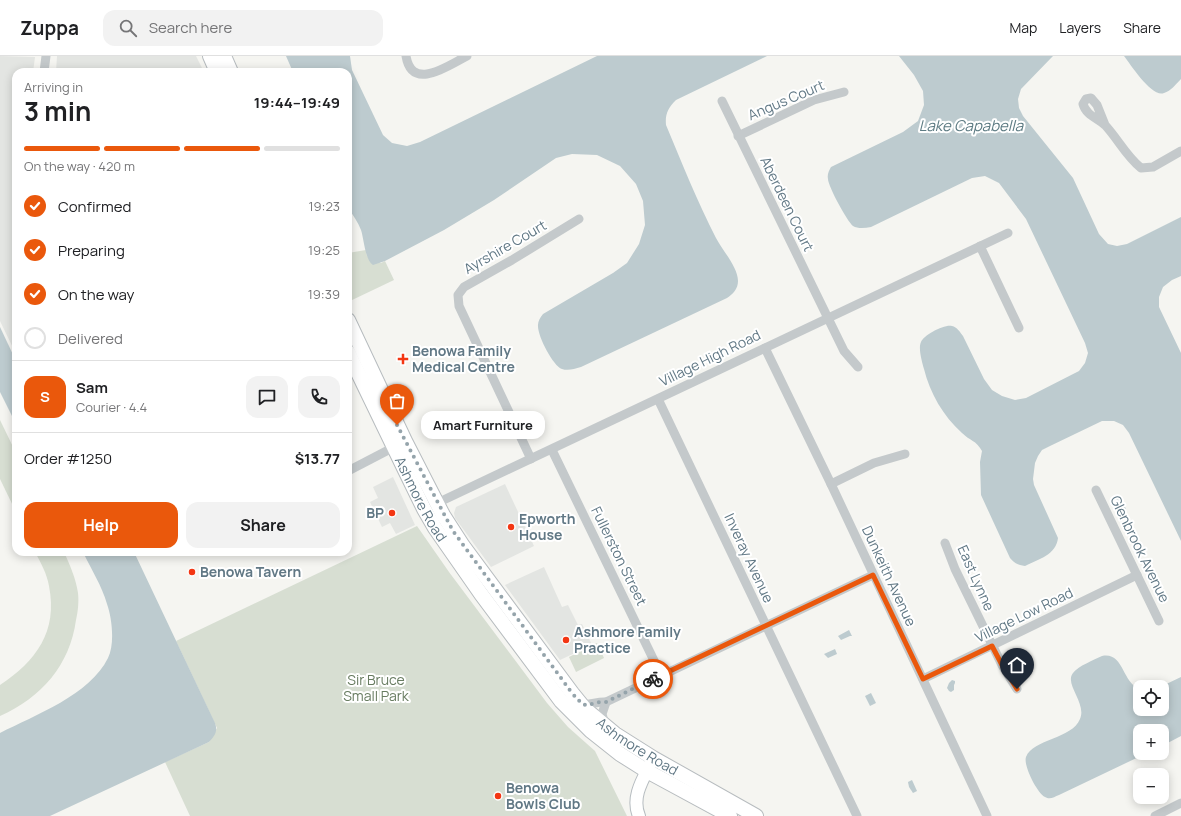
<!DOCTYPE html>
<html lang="en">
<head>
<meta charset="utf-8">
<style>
  :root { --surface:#fff; --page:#f2f2f2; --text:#202124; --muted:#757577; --line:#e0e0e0; --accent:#ea580c }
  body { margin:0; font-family:Manrope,sans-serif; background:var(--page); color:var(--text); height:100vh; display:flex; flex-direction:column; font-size:15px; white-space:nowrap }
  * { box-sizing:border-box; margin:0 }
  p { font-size:13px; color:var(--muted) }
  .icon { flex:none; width:22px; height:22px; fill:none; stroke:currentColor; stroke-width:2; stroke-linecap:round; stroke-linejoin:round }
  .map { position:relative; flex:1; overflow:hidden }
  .side { position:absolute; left:12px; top:12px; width:340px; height:488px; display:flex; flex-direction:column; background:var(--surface); border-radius:12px; box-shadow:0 2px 10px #0003 }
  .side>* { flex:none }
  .fabs { position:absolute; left:1133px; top:624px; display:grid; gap:8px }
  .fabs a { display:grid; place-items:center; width:36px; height:36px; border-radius:8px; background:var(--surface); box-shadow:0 2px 10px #0003; font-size:20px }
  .pin { position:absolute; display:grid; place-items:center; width:34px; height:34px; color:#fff; margin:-41px -17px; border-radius:50% 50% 50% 0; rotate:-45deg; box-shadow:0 0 4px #0007 }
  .pin .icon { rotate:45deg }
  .courier { position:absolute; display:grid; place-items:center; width:40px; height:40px; margin:-20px; border:3px solid #ea580c; border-radius:50%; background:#fff; color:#222; box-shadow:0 1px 5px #0007 }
  .bubble { position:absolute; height:28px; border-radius:12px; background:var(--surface); box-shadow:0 2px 10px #0003; font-size:13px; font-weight:700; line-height:28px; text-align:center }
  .head em { font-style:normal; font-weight:700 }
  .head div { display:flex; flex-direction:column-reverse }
  .head { display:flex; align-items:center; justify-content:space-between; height:68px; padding:0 12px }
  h1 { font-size:26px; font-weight:700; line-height:30px }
  .bar { display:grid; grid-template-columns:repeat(4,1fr); gap:6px 4px; align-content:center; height:48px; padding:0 12px }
  .bar i { height:5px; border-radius:3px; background:var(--line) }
  .bar .current { background:var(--accent) }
  .bar p { grid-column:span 4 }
  .line { display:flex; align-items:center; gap:10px; padding:0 12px; border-top:1px solid var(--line) }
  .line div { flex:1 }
  .round { display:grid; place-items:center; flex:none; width:42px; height:42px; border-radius:12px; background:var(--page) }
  ol { padding:0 12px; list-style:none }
  li { display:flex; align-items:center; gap:12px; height:44px }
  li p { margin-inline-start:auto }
  li .icon { padding:4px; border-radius:50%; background:var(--accent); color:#fff; stroke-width:4 }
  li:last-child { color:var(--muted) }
  li i { width:22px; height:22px; border:2px solid var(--line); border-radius:50% }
  .primary-button { display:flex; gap:8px; margin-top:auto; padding:8px 12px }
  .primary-button a { flex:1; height:46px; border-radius:12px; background:var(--accent); color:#fff; font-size:16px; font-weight:700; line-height:46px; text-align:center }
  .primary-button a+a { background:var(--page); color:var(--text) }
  header { display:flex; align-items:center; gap:24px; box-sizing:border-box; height:56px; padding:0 20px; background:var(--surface); border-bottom:1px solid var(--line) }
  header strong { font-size:19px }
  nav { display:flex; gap:22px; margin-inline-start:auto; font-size:14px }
  .search { width:280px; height:36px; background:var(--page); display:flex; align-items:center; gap:10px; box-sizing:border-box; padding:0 14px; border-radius:12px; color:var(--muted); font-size:15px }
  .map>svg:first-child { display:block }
</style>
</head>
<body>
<header>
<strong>Zuppa</strong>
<div class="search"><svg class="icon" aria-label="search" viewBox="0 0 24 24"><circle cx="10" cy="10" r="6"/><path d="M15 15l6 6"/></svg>Search here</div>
<nav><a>Map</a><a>Layers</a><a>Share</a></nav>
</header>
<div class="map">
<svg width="1181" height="760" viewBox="0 0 1181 760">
  <rect width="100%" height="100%" fill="#f5f5f1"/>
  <g fill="#e3e5e2">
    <polygon points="0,0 35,1 33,16 16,16 16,298 0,265"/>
    <polygon points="57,0 196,0 204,16 56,16"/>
    <polygon points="393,421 415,469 396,478 390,467 382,471 370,446 378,442 373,431"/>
    <polygon points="505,428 534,490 491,511 455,462 454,457 456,451"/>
    <polygon points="544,511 562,551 568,549 578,569 582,568 592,589 560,604 505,529"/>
  </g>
  <g fill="#d7ded2">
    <polygon points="366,194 367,200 381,207 385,205 394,224 350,245 348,241 348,197"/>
    <polygon points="0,364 16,397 16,456 0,423"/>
    <polygon points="417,470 449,516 547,647 568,671 595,695 627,760 190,760 165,706 209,686 217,672 176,585"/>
    <path d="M35,496H64C70,509 76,523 78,537C79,545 78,556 76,564C70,609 41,642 0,660V629C36,605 58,576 49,530C47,518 41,507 35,496Z"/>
    <polygon points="597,587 604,602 576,616 569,601"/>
  </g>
  <g fill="#bdcbcf">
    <path d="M286,0H350L352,14L383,79L392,87L407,90L420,86L597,0H767L676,44C668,52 665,58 666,69C682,107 697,145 716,182C722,194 738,211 738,225C738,233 733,238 727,242L581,311C574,313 568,315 562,313C553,310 537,279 538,269C538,265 540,262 543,258L613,217L627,207L639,188L645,169L643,145L636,128L620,110L597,99L572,98L556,102L494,144L444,174L385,205L373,209C365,204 364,183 361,174C358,166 353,159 348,152V16H293Z"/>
    <path d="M899,0H1053L1021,33L1018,43L1019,52L1023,60L1073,122L1099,178L1108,188L1117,190L1127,188L1181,161V220L1172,224L1163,231L1159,241V251L1181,297V485L1129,377L1123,369L1114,365H1102L1050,390L1042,394L1038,400L1035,407L1033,423L1034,429L1058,482C1056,499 1039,503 1025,510C1018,509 1014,507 1010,502L981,439L980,406L982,395C976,384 970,385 962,377C943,360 930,337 924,313C922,306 918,292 921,286C924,279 944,268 952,270C957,271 960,276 963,280L984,323L992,334L1002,340L1015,344L1026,342L1079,315L1085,307L1088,297L1085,287L1026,163L999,127L985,120L972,122L871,171C865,172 858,173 853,170C847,165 828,130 828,123C827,118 829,115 831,111L903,76L918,65L924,49L923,35L914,19Z"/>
    <path d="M1124,0H1181V23C1176,28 1171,35 1164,37C1152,42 1131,9 1124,0Z"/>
    <polygon points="0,271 16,305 16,368 0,336"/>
    <polygon points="1119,440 1122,441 1122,445 1126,453 1122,454 1118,450 1116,442"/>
    <path d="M83,496H134L215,667C218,675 215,680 209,686L50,760H0V677C35,659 90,639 108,602C115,588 112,562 107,548C102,530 91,513 83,496Z"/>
    <polygon points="849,574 852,580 850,580 841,584 838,580"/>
    <polygon points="835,593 837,598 828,602 824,598"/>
    <path d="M1102,600C1124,596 1121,625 1140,634V653H1162V631H1160L1181,621V680L1162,690V675H1140V697H1147L1059,739C1054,741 1050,744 1045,741C1037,737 1023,709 1026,701C1033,683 1072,683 1080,663C1087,647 1064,628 1073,617C1078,610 1094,604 1102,600Z"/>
    <polygon points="952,624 955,625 955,627 954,629 954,634 951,636 949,635 947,632 949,627"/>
    <polygon points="871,637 876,647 870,650 865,640"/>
    <polygon points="912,724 917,735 913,737 909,731 908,726"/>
  </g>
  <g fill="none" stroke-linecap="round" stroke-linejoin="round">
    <defs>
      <path id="secondary" d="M639,760C631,741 643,723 651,707"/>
      <g id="primary">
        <polyline points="210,0 217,16"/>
        <polyline points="224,0 231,16"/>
        <path id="s1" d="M348,264L405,385L443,459L463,490L572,637L585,653L615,678L653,702L756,760"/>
        <path id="s2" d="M348,296L403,410L424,453L435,472L481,538L561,645L591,675L620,698L647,715L730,760"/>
      </g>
    </defs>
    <use href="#secondary" stroke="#b6bcc0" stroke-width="14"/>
    <use href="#primary" stroke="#b7bcbf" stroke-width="16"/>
    <g stroke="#c4c9cb" stroke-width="9">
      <path d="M406,0C412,36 449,9 467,0"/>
      <polyline points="44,16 46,0"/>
      <polyline points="722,45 844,295 858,311"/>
      <path d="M1105,69L1097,49L1091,42L1086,43L1083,48C1086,59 1097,62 1105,69C1118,83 1126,100 1141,112L1153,111L1181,95"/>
      <polyline points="738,80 814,44 844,36"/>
      <polyline points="980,190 1019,272"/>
      <polyline points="765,292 831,428 987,760"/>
      <polyline points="658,343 857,760"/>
      <polyline points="552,394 661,619"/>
      <polyline points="531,403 459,250 458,239 464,231 512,204 579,163"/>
      <polyline points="348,415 398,389"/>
      <polyline points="831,428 874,407 905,398"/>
      <polyline points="1096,434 1159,565"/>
      <polyline points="433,449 1008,177"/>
      <polyline points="945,487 955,513 1002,609 1017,633"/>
      <polyline points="923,623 1137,519"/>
      <path d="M581,648C590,650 597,645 606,646L873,519"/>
      <polyline points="605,669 602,658 606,646"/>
      <polyline points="1155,760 1181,747"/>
    </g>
    <use href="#secondary" stroke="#fff" stroke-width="12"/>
    <use href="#primary" stroke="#fff" stroke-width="14"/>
  </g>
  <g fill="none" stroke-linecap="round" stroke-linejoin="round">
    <path stroke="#95a4ab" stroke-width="4" stroke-dasharray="0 7.2" d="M397,369L453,475L572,637C590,658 585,645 606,646L653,623"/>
    <polyline stroke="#ea580c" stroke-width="5" points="653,623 873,519 923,623 992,590 1002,609 1017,633"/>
  </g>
  <g fill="#f33613" stroke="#fff" stroke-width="1.5">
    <path d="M401 297h4v4h4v4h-4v4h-4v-4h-4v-4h4z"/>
    <circle cx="392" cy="457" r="4"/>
    <circle cx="511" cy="471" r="4"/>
    <circle cx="192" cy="516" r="4"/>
    <circle cx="566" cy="584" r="4"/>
    <circle cx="498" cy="740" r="4"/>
  </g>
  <g text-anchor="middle" stroke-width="4" stroke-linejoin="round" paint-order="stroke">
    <g font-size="14" fill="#617885" stroke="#fff">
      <text transform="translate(786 44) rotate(-23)" y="5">Angus Court</text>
      <text transform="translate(787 148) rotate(64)" y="5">Aberdeen Court</text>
      <text transform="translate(505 191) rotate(-30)" y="5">Ayrshire Court</text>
      <text transform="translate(710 302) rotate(-26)" y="5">Village High Road</text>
      <text dy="5" stroke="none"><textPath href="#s2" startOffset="164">Ashmore Road</textPath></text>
      <text transform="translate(1140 493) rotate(64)" y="5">Glenbrook Avenue</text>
      <text transform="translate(619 500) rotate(64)" y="5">Fullerston Street</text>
      <text transform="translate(749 502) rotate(65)" y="5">Inveray Avenue</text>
      <text transform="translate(889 520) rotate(65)" y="5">Dunkeith Avenue</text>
      <text transform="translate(976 522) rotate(66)" y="5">East Lynne</text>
      <text transform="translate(1024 559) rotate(-26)" y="5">Village Low Road</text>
      <text dy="5" stroke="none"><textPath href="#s1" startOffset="522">Ashmore Road</textPath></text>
    </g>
    <g font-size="14" font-weight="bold" fill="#617885" stroke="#fff" text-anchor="start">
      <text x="412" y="300">Benowa Family<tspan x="412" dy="16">Medical Centre</tspan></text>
      <text x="384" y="462" text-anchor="end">BP</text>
      <text x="519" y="468">Epworth<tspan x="519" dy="16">House</tspan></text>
      <text x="200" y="521">Benowa Tavern</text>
      <text x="574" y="581">Ashmore Family<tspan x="574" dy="16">Practice</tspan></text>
      <text x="506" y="737">Benowa<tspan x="506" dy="16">Bowls Club</tspan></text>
    </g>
    <g font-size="14" fill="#687c61" stroke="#fff">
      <text x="376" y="629">Sir Bruce<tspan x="376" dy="16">Small Park</tspan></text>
    </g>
    <g font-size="15" font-style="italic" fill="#5d7b83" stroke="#fff">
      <text x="971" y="75">Lake Capabella</text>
    </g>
  </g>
</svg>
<div class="fabs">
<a><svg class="icon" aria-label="locate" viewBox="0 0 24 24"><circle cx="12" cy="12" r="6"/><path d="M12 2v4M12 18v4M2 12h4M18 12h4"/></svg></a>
<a>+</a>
<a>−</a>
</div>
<div class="pin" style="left:397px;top:369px;background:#ea580c"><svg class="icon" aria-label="bag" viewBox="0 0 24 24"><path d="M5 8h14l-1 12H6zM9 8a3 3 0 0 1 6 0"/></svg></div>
<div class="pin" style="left:1017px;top:633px;background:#1f2937"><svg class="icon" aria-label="home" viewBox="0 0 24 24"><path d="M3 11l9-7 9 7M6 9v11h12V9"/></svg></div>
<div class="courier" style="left:653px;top:623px"><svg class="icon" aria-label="bike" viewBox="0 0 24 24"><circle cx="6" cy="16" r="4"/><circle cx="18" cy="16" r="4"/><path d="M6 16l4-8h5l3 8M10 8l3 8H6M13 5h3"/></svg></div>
<div class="bubble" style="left:421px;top:355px;width:124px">Amart Furniture</div>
<section class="side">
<div class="head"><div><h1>3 min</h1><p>Arriving in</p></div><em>19:44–19:49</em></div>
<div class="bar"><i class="current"></i><i class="current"></i><i class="current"></i><i></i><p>On the way · 420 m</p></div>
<ol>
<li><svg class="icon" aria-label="check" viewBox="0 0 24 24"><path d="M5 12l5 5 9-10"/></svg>Confirmed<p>19:23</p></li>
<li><svg class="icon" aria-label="check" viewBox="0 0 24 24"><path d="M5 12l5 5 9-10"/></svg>Preparing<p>19:25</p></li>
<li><svg class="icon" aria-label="check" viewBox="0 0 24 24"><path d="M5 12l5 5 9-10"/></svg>On the way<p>19:39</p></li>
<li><i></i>Delivered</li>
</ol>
<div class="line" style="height:72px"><b class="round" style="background:var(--accent);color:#fff">S</b><div><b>Sam</b><p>Courier · 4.4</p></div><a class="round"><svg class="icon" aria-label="chat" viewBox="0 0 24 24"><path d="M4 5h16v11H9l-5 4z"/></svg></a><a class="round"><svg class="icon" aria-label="phone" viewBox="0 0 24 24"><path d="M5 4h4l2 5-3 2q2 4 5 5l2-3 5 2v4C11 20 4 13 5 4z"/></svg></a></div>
<div class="line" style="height:52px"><div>Order #1250</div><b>$13.77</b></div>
<div class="primary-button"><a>Help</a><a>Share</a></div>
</section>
</div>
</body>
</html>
